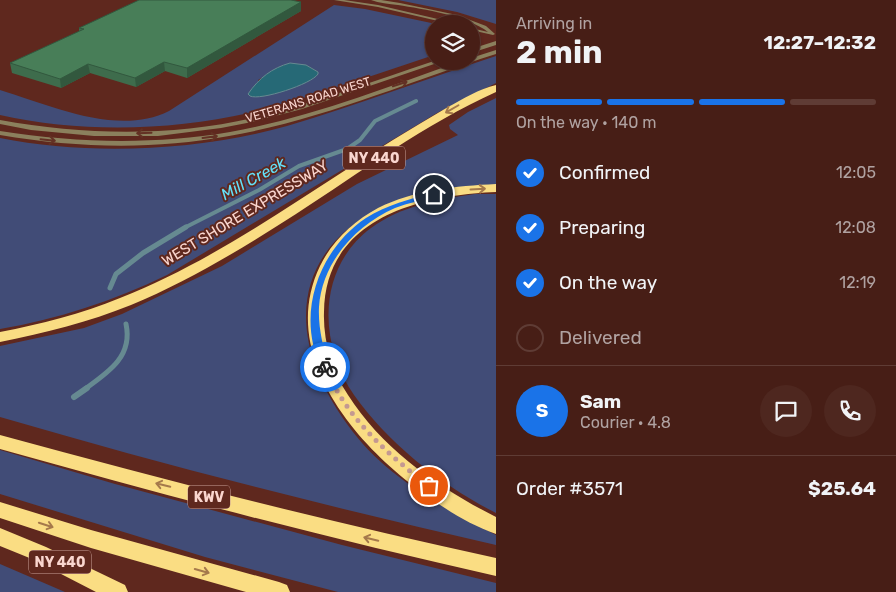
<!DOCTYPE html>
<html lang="en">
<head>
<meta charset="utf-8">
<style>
  :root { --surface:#471e16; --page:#4e271f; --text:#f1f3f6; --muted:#b0a2a1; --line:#5f3c35; --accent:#1a73e8 }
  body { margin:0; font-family:Rubik,sans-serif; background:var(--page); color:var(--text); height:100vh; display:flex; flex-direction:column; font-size:19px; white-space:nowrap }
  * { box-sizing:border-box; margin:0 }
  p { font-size:16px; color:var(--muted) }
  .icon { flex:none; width:28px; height:28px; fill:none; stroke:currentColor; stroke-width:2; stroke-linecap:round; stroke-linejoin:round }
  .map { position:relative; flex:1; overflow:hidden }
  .sheet { display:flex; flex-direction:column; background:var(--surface); width:400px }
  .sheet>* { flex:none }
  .controls { position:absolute; left:425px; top:15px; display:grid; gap:10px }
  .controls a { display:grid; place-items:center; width:55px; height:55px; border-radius:50%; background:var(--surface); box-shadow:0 1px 4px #0004,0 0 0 1px var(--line); font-size:25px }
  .pin { position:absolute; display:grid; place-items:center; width:42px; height:42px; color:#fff; margin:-21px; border:2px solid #fff; border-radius:50%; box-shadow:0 1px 5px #0007 }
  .courier { position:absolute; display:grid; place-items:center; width:50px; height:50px; margin:-25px; border:4px solid #1a73e8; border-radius:50%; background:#fff; color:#222; box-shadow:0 1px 6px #0007 }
  .headline em { font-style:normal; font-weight:700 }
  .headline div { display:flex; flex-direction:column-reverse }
  .headline { display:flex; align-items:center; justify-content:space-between; height:85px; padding:0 20px }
  h1 { font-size:32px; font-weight:700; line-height:38px }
  .bar { display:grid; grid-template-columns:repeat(4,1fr); gap:8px 5px; align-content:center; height:60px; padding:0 20px }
  .bar i { height:6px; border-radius:4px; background:var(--line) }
  .bar .active { background:var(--accent) }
  .bar p { grid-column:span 4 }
  .line { display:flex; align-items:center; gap:12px; padding:0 20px; border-top:1px solid var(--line) }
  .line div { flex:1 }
  .round { display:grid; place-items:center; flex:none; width:52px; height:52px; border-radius:26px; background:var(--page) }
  ol { padding:0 20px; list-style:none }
  li { display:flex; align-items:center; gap:15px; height:55px }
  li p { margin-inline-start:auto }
  li .icon { padding:5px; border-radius:50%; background:var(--accent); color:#fff; stroke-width:4 }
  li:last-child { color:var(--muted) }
  li i { width:28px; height:28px; border:2px solid var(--line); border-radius:50% }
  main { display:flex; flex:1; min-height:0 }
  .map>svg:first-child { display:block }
</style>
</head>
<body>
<main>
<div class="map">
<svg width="496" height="592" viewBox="0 0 496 592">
  <rect width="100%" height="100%" fill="#5f281e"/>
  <g fill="#414c77" fill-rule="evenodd">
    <polygon points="398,0 496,0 496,24 457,12"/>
    <path d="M334,5L365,9L436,24H434V55C373,75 311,98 249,113C169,131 80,133 0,115V90C50,105 118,137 169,111ZM284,65H306L318,72L294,87L264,96L258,80Z"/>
    <path d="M496,56V83L437,113L167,275C113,301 58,319 0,329V138C89,156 200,151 287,126C357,105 426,79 496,56Z"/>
    <path d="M496,98V186C336,184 245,291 353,432C389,479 445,508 496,535V545C329,507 164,465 0,417V346L84,328L122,314L222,266L357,184L458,135L450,129L449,125L468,112Z"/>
    <path d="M475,194H496V513C441,485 390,445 354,395C318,343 317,268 371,228C401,206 439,199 475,194Z"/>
    <polygon points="0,450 115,484 342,545 496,583 496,592 338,592 205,557 0,494"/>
    <polygon points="0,564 65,592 0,592"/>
  </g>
  <path fill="#266976" stroke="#668a91" d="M290,63L306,65L318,72V74C312,84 260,101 250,96L248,94C259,78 272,68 290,63Z"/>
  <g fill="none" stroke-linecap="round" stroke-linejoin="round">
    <polyline stroke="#668a91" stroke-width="4" points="184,228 259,190 299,166 347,149 360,140 375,121 416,101"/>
    <g stroke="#668a91" stroke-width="5">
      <polyline points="110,288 116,274 143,253 186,227"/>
      <path d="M85,389C109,372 133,356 126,324"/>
    </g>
    <polyline stroke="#668a91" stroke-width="6" points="74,397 87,388"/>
    <g fill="#8b805d" fill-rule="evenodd">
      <polygon points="334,0 344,0 378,5 459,24 451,24 378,7"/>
      <path d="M371,0H381L400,3L457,15L486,26L495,34L493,35L471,30V28L488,32C468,16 423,9 398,5C389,4 379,3 371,0Z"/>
    </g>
    <g fill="#8b805d" fill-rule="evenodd">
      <polygon points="496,41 496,45 471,53 471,49"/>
      <path d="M496,50V54C408,82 321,120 229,136C153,150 77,148 0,135V131C77,143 153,145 230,132C309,118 385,88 461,61H471V58Z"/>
      <path d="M434,61H443L302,109L252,122L221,128L158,136H94L31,130L0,124V120C84,135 169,137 253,118C314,103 374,81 434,61Z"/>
    </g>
    <g fill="#fadd83" fill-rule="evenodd">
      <path d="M496,85V92C425,124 361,172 296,214C243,248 189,281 131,305C89,322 45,333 0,342V332C41,324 81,314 120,298C199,267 270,219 341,173C376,150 412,128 448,107C463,99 479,89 496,85Z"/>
      <path d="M496,184V192C420,195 325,218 324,312C323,341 332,371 348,395C383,450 439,488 496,517V534C467,524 439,505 415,487C350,438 279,351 320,266C332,241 354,221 378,208C414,190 456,186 496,184Z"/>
      <path d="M0,435C164,480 330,522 496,558V576C330,539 164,495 0,449Z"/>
      <polygon points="0,502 91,530 279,582 287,585 290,592 246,592 91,548 0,518"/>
      <polygon points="0,528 46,547 125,585 128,592 96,592 32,559 0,546"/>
    </g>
  </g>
  <polygon fill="#3e6c4c" points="301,2 301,11 187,78 165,71 136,87 90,73 61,88 12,73 10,63 79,32 79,28"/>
  <g fill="#32583e">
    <polygon points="301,2 301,11 187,78 187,68"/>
    <polygon points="164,62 165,71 136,87 135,78"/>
    <polygon points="88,64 90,73 61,88 60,79"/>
  </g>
  <polygon fill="#487e58" stroke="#32583e" points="139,0 291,0 301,2 187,68 164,62 135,78 88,64 60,79 10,63 84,29 79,28"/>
  <defs><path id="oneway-shaft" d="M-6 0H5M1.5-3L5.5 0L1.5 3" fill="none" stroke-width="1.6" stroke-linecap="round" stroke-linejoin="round" transform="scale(1.25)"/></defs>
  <g stroke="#633124">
    <use href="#oneway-shaft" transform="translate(400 84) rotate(-18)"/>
    <use href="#oneway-shaft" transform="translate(144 133) rotate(178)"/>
    <use href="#oneway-shaft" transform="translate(210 137) rotate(-7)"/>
    <use href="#oneway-shaft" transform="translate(48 140) rotate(6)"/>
  </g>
  <g stroke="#a5794b">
    <use href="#oneway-shaft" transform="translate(452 109) rotate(150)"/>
    <use href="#oneway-shaft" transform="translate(478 189) rotate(-3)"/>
    <use href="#oneway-shaft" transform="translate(163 485) rotate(-166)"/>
    <use href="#oneway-shaft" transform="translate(46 525) rotate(18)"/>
    <use href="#oneway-shaft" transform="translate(371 539) rotate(-166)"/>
    <use href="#oneway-shaft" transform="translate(202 571) rotate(16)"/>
  </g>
  <path fill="#1a73e8" d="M434,192L437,194L436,196C423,200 408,203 395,208C356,225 322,262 319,307C318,327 323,347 329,367L328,369H322C295,316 318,250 366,218C386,205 411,199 434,192Z"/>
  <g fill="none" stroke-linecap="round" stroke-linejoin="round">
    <path stroke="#c49991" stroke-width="5" stroke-dasharray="0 9" d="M325,367C346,417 387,454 429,486"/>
  </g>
  <g text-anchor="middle" stroke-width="4" stroke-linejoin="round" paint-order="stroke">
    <g font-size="12" fill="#fad6cf" stroke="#5f281e">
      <text transform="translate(308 100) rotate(-17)" y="4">VETERANS ROAD WEST</text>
    </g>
    <g fill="#5f281e" stroke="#cca29a" stroke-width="1">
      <rect x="343" y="146.5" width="62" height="23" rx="4"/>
      <rect x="188" y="485.5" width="42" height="23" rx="4"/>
      <rect x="29" y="550.5" width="62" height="23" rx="4"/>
    </g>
    <g font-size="14" font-weight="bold" fill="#fad6cf">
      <text x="374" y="163">NY 440</text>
      <text x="209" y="502">KWV</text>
      <text x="60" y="567">NY 440</text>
    </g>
    <g font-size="15" fill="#fad6cf" stroke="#5f281e">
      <text transform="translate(245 213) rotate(-31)" y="5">WEST SHORE EXPRESSWAY</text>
    </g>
    <g font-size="16" font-style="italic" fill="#63e0f9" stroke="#5f281e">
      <text transform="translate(253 178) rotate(-29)" y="6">Mill Creek</text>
    </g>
  </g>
</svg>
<div class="controls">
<a><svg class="icon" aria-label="layers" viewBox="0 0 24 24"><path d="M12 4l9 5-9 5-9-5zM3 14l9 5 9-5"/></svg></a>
</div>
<div class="pin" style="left:429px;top:486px;background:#ea580c"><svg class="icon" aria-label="bag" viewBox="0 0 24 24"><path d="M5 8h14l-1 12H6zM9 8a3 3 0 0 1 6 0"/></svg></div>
<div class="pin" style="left:434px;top:194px;background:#1f2937"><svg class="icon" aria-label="home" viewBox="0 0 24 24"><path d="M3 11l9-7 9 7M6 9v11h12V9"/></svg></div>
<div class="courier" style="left:325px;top:367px"><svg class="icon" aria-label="bike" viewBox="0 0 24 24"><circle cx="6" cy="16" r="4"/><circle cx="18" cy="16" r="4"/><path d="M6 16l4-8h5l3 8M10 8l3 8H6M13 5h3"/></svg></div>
</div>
<section class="sheet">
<div class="headline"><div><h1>2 min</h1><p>Arriving in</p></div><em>12:27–12:32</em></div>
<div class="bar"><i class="active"></i><i class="active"></i><i class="active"></i><i></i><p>On the way · 140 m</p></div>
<ol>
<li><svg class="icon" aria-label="check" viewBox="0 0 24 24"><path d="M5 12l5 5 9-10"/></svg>Confirmed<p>12:05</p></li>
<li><svg class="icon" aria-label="check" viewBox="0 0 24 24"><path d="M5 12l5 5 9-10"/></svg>Preparing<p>12:08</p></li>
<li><svg class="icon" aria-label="check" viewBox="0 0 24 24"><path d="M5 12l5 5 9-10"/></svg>On the way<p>12:19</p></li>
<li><i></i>Delivered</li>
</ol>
<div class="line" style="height:90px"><b class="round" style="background:var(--accent);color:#fff">S</b><div><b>Sam</b><p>Courier · 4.8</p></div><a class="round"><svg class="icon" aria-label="chat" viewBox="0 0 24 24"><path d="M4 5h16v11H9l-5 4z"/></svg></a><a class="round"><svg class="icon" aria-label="phone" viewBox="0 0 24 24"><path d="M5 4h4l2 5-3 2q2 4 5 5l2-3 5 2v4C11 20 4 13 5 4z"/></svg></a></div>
<div class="line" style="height:65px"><div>Order #3571</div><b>$25.64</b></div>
</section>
</main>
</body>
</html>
